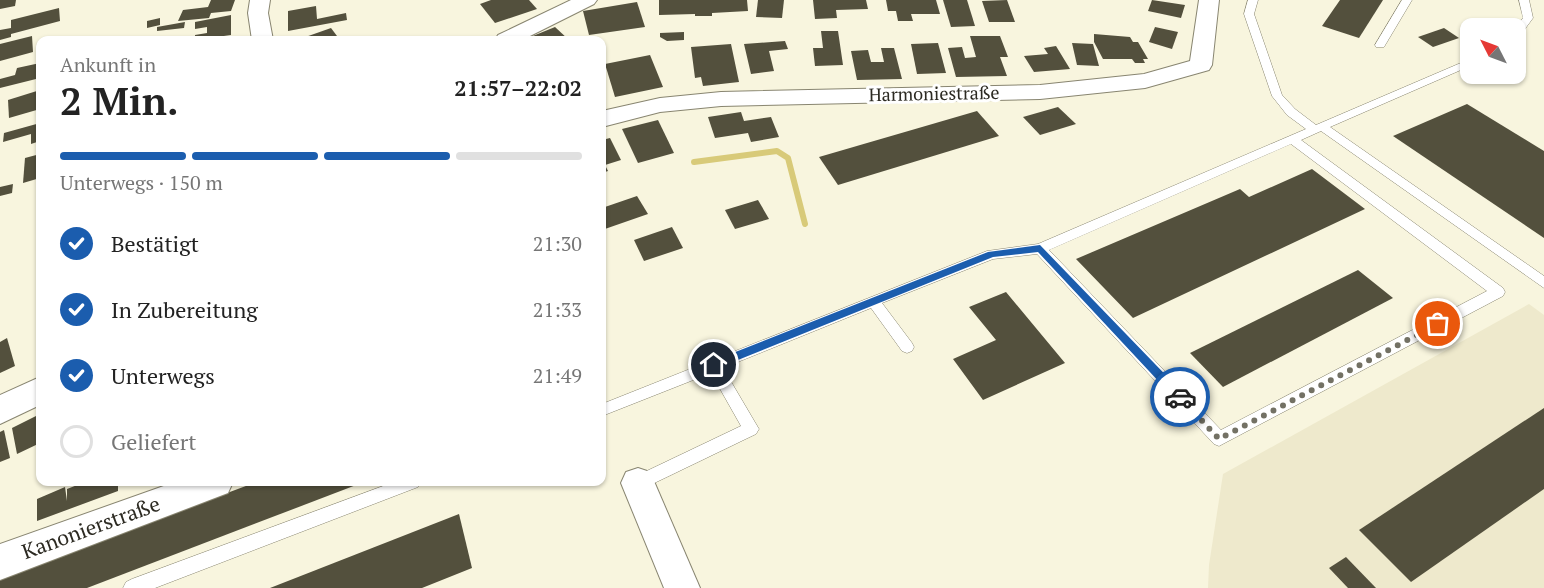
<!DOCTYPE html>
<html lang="de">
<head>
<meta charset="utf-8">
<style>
  :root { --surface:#fff; --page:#f6f6f6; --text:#222; --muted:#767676; --line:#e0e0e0; --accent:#1b5dae }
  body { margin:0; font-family:"PT Serif",serif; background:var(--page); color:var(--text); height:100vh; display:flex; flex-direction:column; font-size:22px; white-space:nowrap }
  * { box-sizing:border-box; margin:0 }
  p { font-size:20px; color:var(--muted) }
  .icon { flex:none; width:33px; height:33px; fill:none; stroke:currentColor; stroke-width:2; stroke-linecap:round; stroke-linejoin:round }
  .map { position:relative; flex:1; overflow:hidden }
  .panel { position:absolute; left:36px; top:36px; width:570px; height:450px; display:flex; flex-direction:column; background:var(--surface); border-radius:12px; box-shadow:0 2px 4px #0004 }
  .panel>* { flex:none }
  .needle { width:39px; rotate:312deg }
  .fabs { position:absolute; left:1460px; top:18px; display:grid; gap:12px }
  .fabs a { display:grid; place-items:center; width:66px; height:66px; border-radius:12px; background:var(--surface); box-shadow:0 2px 4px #0004; font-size:30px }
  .pin { position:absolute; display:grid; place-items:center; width:51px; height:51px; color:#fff; margin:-26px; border:3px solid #fff; border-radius:50%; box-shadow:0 2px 6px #0007 }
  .courier { position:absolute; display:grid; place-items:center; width:60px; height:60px; margin:-30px; border:4px solid #1b5dae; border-radius:50%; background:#fff; color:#222; box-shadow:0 2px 8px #0007 }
  .headline em { font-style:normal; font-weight:800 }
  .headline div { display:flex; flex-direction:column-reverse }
  .headline { display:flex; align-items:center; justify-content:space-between; height:102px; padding:0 24px }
  h1 { font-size:39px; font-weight:800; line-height:45px }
  .bar { display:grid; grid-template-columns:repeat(4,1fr); gap:9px 6px; align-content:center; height:72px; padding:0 24px }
  .bar i { height:8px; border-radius:4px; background:var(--line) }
  .bar .current { background:var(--accent) }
  .bar p { grid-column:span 4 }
  ol { padding:0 24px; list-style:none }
  li { display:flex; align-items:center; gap:18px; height:66px }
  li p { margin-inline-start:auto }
  li .icon { padding:6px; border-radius:50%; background:var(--accent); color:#fff; stroke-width:4 }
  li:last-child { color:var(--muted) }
  li i { width:33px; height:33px; border:3px solid var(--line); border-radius:50% }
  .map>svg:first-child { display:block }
</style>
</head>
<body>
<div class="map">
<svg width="1544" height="588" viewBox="0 0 1544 588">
  <rect width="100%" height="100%" fill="#f8f5de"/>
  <polygon fill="#eee9cc" points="1529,304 1544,315 1544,588 1208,588 1209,565 1223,474"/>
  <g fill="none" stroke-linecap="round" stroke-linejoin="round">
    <polyline stroke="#d8ca79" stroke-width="6" points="694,162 777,151 788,158 805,224"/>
  </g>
  <g fill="#53503d">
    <polygon points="0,0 16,0 15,6 0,9"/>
    <polygon points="211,0 235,0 231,11 211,13 209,18 178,21 183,10 208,7"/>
    <polygon points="491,0 529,0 537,9 495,23 480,4"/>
    <polygon points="659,0 747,0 748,11 712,13 712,16 695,16 695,14 659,15"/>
    <polygon points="758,0 784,0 782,18 756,17"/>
    <polygon points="813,0 866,0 868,9 836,10 837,18 815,19"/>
    <polygon points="886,0 936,0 940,14 911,14 913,21 898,21 896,11 888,11"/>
    <polygon points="943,0 967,0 975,26 951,27"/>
    <polygon points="1007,0 1015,22 989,22 982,1"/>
    <polygon points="1152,0 1185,5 1181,18 1148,11"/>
    <polygon points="1340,0 1383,0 1359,38 1322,26"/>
    <polygon points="637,2 645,27 589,35 583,11"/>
    <polygon points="316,6 317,19 346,13 347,20 288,31 288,11"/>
    <polygon points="59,8 60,21 11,34 11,37 0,40 0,30 11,28 11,20"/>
    <polygon points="231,15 231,35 195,40 195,35 207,33 207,27 195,29 195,22"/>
    <polygon points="160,18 160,25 147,28 147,21"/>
    <polygon points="185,22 184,28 157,31 157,27"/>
    <polygon points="555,27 569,40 523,40"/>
    <polygon points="1155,27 1178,32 1172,49 1149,42"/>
    <polygon points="331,28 340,40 297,40"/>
    <polygon points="1444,28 1459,38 1433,47 1418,37"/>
    <polygon points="821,31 838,31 843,65 815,66 813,48 823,48"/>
    <polygon points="684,32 684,40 667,41 660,37 660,33"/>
    <polygon points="1094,34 1130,37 1133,42 1138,42 1148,59 1143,59 1145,63 1135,63 1132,59 1103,59 1094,42"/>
    <polygon points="32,36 33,52 0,61 0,44"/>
    <polygon points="970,36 1000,36 1008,57 1000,57 1007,76 956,77 948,48 962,47 965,58 976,57"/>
    <polygon points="785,41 788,49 769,51 774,71 751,74 744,44"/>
    <polygon points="938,43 946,73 917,74 911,44"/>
    <polygon points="1072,43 1093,44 1099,66 1077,65"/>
    <polygon points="731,44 739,82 703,86 701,77 695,78 691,47"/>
    <polygon points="1056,46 1070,69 1034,72 1024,56 1048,54 1044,48"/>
    <polygon points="881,48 894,48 902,79 857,80 851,51 868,50 871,62 884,62"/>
    <polygon points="650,55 663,87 615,97 605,64"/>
    <polygon points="40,63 40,78 0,88 0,79 15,75 17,68"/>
    <polygon points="40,90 40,109 9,118 8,100"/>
    <polygon points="1467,104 1544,151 1544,238 1393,136"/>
    <polygon points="1058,107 1076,124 1040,135 1023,117"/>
    <polygon points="977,111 999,136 838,185 819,157"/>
    <polygon points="741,112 744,121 771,117 779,137 751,142 748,133 715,138 708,117"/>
    <polygon points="658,120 674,153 638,163 622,129"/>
    <polygon points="40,123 40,141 31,144 31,134 3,142 4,133"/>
    <polygon points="610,138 621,160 605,165 608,171 602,173 602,140"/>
    <polygon points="40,154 40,178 23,183 25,158"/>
    <polygon points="1312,169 1365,209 1133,318 1076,259 1240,189 1249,197"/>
    <polygon points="13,184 12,193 0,196 0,187"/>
    <polygon points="637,196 648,214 602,230 602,208"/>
    <polygon points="758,200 769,219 735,229 725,210"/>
    <polygon points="672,227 683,248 644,261 634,240"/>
    <polygon points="1358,270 1393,298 1223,387 1190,353"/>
    <polygon points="1006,292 1065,363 983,400 953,359 996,340 969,307"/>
    <polygon points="7,338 15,366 0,373 0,342"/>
    <polygon points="1544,408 1544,489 1411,582 1359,530"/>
    <polygon points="40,414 40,450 38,444 17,454 12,428"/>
    <polygon points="4,430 10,458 0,462 0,432"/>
    <polygon points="85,482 118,482 118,491 37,521 37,499 65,487 67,501 67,489"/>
    <polygon points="257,482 364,482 87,588 0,588 0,577"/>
    <polygon points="459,514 472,568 422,588 270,588"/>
    <polygon points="1346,557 1376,588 1348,588 1329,568"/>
  </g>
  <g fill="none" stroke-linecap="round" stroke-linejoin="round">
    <defs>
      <g id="service">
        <path d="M1248,0H1258L1254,14L1282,95L1295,109L1316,125L1470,59V66L1330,127L1544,276V288L1321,131L1301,140L1503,288L1505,292L1503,296L1219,446L1214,444L1037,254L993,259L882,303L912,343L914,347L912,351L907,353L902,351L871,308L723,368L756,424L759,429L756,434L644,488L638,490L632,488L630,483L632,478L741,426L711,373L602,416V404L987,251L1038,244L1306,129L1287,115L1272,96L1244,14ZM1291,144L1487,291L1221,430L1049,250Z"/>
        <polygon points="1402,0 1412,0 1384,47 1376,47 1375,45"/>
        <polygon points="1519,0 1529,0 1533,18 1519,37 1515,38 1515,28 1523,18"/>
        <polygon points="394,482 420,482 418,487 155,588 123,588 126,582 132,579"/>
      </g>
      <g id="minor">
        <polygon points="250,0 270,0 268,13 273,40 252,40 248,13"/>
        <polygon points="571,0 597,0 594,4 522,40 495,40 498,35"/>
        <polygon points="1199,0 1219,0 1212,65 1209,70 1145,88 1040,99 721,106 660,112 602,127 602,111 660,98 721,92 1040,85 1144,74 1190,61"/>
        <polygon points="40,377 40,405 0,424 0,395"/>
        <polygon points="638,468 650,472 700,588 664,588 621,483 626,472"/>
        <polygon points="175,482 233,482 228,493 0,580 0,544"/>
      </g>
    </defs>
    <use href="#service" stroke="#888570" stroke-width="1"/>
    <use href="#minor" stroke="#888570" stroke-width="2"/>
    <use href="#service" fill="#fff" fill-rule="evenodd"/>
    <use href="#minor" fill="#fff" fill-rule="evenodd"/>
  </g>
  <polygon fill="#1b5dae" points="1040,245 1184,394 1184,400 1176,400 1038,252 993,257 718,368 710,368 709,365 710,362 988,252"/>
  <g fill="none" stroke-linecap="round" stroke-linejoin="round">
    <polyline stroke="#737164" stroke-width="6" stroke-dasharray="0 10.8" points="1180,397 1219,439 1438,324"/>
  </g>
  <g text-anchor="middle" stroke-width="6" stroke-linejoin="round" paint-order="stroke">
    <g font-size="18" fill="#2c2a22" stroke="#fff">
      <text transform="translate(934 94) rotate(-1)" y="6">Harmoniestraße</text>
    </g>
    <g font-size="21" fill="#2c2a22" stroke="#fff">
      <text transform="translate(91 528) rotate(-20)" y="7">Kanonierstraße</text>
    </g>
  </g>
</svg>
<div class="fabs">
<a><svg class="needle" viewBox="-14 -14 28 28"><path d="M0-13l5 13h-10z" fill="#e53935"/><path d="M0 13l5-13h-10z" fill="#767676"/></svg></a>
</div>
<div class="pin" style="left:1438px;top:324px;background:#ea580c"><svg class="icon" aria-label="bag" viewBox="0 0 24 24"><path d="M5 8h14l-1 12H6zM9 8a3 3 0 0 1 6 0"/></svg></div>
<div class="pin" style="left:714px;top:365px;background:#1f2937"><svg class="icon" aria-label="home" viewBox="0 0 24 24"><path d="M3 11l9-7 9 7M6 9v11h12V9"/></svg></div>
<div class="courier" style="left:1180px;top:397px"><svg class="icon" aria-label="car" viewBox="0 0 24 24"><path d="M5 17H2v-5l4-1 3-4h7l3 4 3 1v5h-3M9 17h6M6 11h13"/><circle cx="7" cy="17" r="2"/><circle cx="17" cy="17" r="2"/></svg></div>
<section class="panel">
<div class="headline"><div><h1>2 Min.</h1><p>Ankunft in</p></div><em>21:57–22:02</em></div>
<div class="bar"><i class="current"></i><i class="current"></i><i class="current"></i><i></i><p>Unterwegs · 150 m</p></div>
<ol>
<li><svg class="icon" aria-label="check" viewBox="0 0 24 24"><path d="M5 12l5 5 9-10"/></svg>Bestätigt<p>21:30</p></li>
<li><svg class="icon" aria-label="check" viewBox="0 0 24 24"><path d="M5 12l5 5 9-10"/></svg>In Zubereitung<p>21:33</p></li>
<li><svg class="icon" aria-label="check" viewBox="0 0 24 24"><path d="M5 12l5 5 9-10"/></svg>Unterwegs<p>21:49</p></li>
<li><i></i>Geliefert</li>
</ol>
</section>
</div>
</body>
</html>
